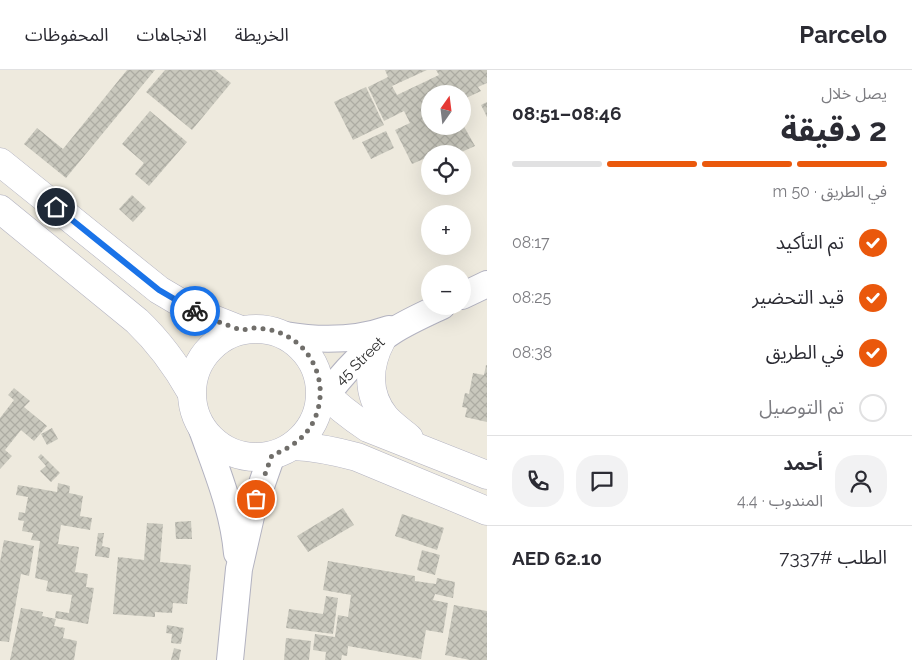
<!DOCTYPE html>
<html lang="ar">
<head>
<meta charset="utf-8">
<style>
  :root { --surface:#fff; --page:#f2f2f3; --text:#2b2b33; --muted:#7c7c81; --line:#e1e1e2; --accent:#ea580c }
  body { margin:0; font-family:Raleway,"Noto Sans Arabic",sans-serif; background:var(--page); color:var(--text); direction:rtl; height:100vh; display:flex; flex-direction:column; font-size:19px; white-space:nowrap }
  * { box-sizing:border-box; margin:0 }
  p { font-size:16px; color:var(--muted) }
  .icon { flex:none; width:28px; height:28px; fill:none; stroke:currentColor; stroke-width:2; stroke-linecap:round; stroke-linejoin:round }
  .map { position:relative; flex:1; overflow:hidden; direction:ltr }
  .details { display:flex; flex-direction:column; background:var(--surface); width:425px }
  .details>* { flex:none }
  .needle { width:32px; rotate:14deg }
  .buttons { position:absolute; left:421px; top:15px; display:grid; gap:10px }
  .buttons a { display:grid; place-items:center; width:50px; height:50px; border-radius:50%; background:var(--surface); box-shadow:0 5px 20px #0002; font-size:25px }
  .pin { position:absolute; display:grid; place-items:center; width:42px; height:42px; color:#fff; margin:-21px; border:2px solid #fff; border-radius:50%; box-shadow:0 1px 5px #0007 }
  .courier { position:absolute; display:grid; place-items:center; width:50px; height:50px; margin:-25px; border:4px solid #1a73e8; border-radius:50%; background:#fff; color:#222; box-shadow:0 1px 6px #0007 }
  .summary em { font-style:normal; font-weight:700 }
  .summary div { display:flex; flex-direction:column-reverse }
  .summary { display:flex; align-items:center; justify-content:space-between; height:85px; padding:0 25px }
  h1 { font-size:32px; font-weight:700; line-height:38px }
  .bar { display:grid; grid-template-columns:repeat(4,1fr); gap:8px 5px; align-content:center; height:60px; padding:0 25px }
  .bar i { height:6px; border-radius:4px; background:var(--line) }
  .bar .selected { background:var(--accent) }
  .bar p { grid-column:span 4 }
  .line { display:flex; align-items:center; gap:12px; padding:0 25px; border-top:1px solid var(--line) }
  .line div { flex:1 }
  .round { display:grid; place-items:center; flex:none; width:52px; height:52px; border-radius:20px; background:var(--page) }
  ol { padding:0 25px; list-style:none }
  li { display:flex; align-items:center; gap:15px; height:55px }
  li p { margin-inline-start:auto }
  li .icon { padding:5px; border-radius:50%; background:var(--accent); color:#fff; stroke-width:4 }
  li:last-child { color:var(--muted) }
  li i { width:28px; height:28px; border:2px solid var(--line); border-radius:50% }
  header { display:flex; align-items:center; gap:30px; box-sizing:border-box; height:70px; padding:0 25px; background:var(--surface); border-bottom:1px solid var(--line) }
  header strong { font-size:24px }
  nav { display:flex; gap:28px; margin-inline-start:auto; font-size:18px }
  main { display:flex; flex:1; min-height:0 }
  .map>svg:first-child { display:block }
</style>
</head>
<body>
<header>
<strong>Parcelo</strong>
<nav><a>الخريطة</a><a>الاتجاهات</a><a>المحفوظات</a></nav>
</header>
<main>
<section class="details">
<div class="summary"><div><h1>2 دقيقة</h1><p>يصل خلال</p></div><em>08:46–08:51</em></div>
<div class="bar"><i class="selected"></i><i class="selected"></i><i class="selected"></i><i></i><p>في الطريق · 50 m</p></div>
<ol>
<li><svg class="icon" aria-label="check" viewBox="0 0 24 24"><path d="M5 12l5 5 9-10"/></svg>تم التأكيد<p>08:17</p></li>
<li><svg class="icon" aria-label="check" viewBox="0 0 24 24"><path d="M5 12l5 5 9-10"/></svg>قيد التحضير<p>08:25</p></li>
<li><svg class="icon" aria-label="check" viewBox="0 0 24 24"><path d="M5 12l5 5 9-10"/></svg>في الطريق<p>08:38</p></li>
<li><i></i>تم التوصيل</li>
</ol>
<div class="line" style="height:90px"><a class="round"><svg class="icon" aria-label="person" viewBox="0 0 24 24"><circle cx="12" cy="8" r="4"/><path d="M4 21q1-7 8-7t8 7"/></svg></a><div><b>أحمد</b><p>المندوب · 4.4</p></div><a class="round"><svg class="icon" aria-label="chat" viewBox="0 0 24 24"><path d="M4 5h16v11H9l-5 4z"/></svg></a><a class="round"><svg class="icon" aria-label="phone" viewBox="0 0 24 24"><path d="M5 4h4l2 5-3 2q2 4 5 5l2-3 5 2v4C11 20 4 13 5 4z"/></svg></a></div>
<div class="line" style="height:65px"><div>الطلب #7337</div><b>AED 62.10</b></div>
</section>
<div class="map">
<svg width="487" height="590" viewBox="0 0 487 590">
  <defs>
    <pattern id="building-cross-hatch" width="8" height="8" patternUnits="userSpaceOnUse" patternTransform="scale(1.25)"><rect width="8" height="8" fill="#c9c8bd"/><path d="M0 0l8 8M0 8l8-8" fill="none" stroke="#adaca3"/></pattern>
  </defs>
  <rect width="100%" height="100%" fill="#eeeade"/>
  <g fill="url(#building-cross-hatch)">
    <polygon points="127,0 155,0 66,108 24,74 37,58 63,79"/>
    <polygon points="165,0 215,0 231,13 192,60 146,22"/>
    <polygon points="385,0 427,0 392,16 397,25 439,5 436,0 487,0 487,13 478,17 481,21 462,30 462,24 430,24 430,56 462,56 462,53 475,76 457,84 430,84 430,91 428,87 412,94 395,60 410,53 404,41 384,51 368,17 388,7"/>
    <polygon points="366,17 384,55 353,70 334,32"/>
    <polygon points="487,32 487,47 481,35"/>
    <polygon points="150,41 187,72 149,116 135,104 144,93 122,74"/>
    <polygon points="386,61 394,78 371,89 362,72"/>
    <polygon points="132,125 146,138 133,152 119,139"/>
    <polygon points="486,295 487,295 487,352 465,347 467,338 462,337 465,323 469,324 473,303 484,305"/>
    <polygon points="14,318 30,331 24,337 47,356 34,371 21,360 5,380 12,386 0,399 0,348 14,330 8,325"/>
    <polygon points="52,358 58,369 47,375 41,364"/>
    <polygon points="41,384 60,403 51,412 40,401 46,396 38,387"/>
    <polygon points="58,413 70,416 69,423 83,426 80,446 92,448 90,460 61,455 58,474 79,477 75,502 88,504 86,517 94,518 88,554 55,548 56,541 69,543 72,525 46,521 48,511 35,508 40,471 31,470 33,463 22,461 24,451 18,450 19,442 25,443 28,427 16,425 18,415 57,422"/>
    <polygon points="343,438 354,455 308,482 297,466"/>
    <polygon points="402,444 444,458 437,480 395,466"/>
    <polygon points="191,451 192,469 176,469 175,452"/>
    <polygon points="147,453 163,454 160,492 191,495 187,534 173,533 172,543 155,542 155,547 113,544 118,487 144,490"/>
    <polygon points="98,463 104,463 102,476 110,478 109,488 95,486"/>
    <polygon points="4,470 34,476 29,506 21,504 9,572 0,571 0,492"/>
    <polygon points="422,480 440,485 435,505 417,500"/>
    <polygon points="328,491 415,506 415,511 436,514 437,508 455,512 453,528 435,524 433,530 448,533 443,563 426,560 421,589 348,576 347,586 342,585 341,590 325,590 326,582 313,580 315,564 335,567 338,545 348,547 351,525 323,520"/>
    <polygon points="326,526 338,528 333,564 286,558 289,539 323,544"/>
    <polygon points="454,535 487,541 487,590 470,590 445,585"/>
    <polygon points="21,538 43,542 42,546 56,549 54,556 65,558 63,568 77,571 74,590 10,590"/>
    <polygon points="167,555 184,558 181,574 171,573 172,564 166,563"/>
    <polygon points="286,568 311,571 309,590 284,590"/>
    <polygon points="174,578 181,580 179,590 171,590"/>
  </g>
  <g fill="none" stroke-linecap="round" stroke-linejoin="round">
    <defs>
      <g id="street">
        <polyline points="462,226 487,214"/>
        <path d="M285,265C320,271 355,271 389,259"/>
        <path d="M320,334C340,306 364,279 393,261C409,251 425,244 442,236"/>
        <path d="M200,354C215,396 233,438 237,483"/>
        <polyline points="230,590 239,499 252,442 272,385"/>
      </g>
      <g id="secondary">
        <polyline points="0,92 159,220 198,243 241,260"/>
        <path d="M0,139L137,251C159,272 176,295 191,322"/>
        <circle cx="256" cy="323" r="64"/>
        <path d="M382,269C368,295 366,323 385,347C392,355 401,361 409,368"/>
        <path d="M321,320C336,335 350,346 368,358L487,405"/>
        <path d="M293,376C315,377 335,381 357,387L487,441"/>
      </g>
    </defs>
    <use href="#street" stroke="#b2b2c0" stroke-width="28"/>
    <use href="#secondary" stroke="#b2b2c0" stroke-width="29"/>
    <use href="#street" stroke="#fff" stroke-width="26"/>
    <use href="#secondary" stroke="#fff" stroke-width="28"/>
  </g>
  <g fill="none" stroke-linecap="round" stroke-linejoin="round">
    <path stroke="#706e6a" stroke-width="5" stroke-dasharray="0 9" d="M195,241C206,247 218,252 230,256C233,257 238,259 241,260C245,260 249,258 252,258C260,258 268,259 275,261C308,271 327,306 318,339C312,363 294,377 272,385L256,429"/>
    <polyline stroke="#1a73e8" stroke-width="6" points="56,137 159,220 195,241"/>
  </g>
  <g text-anchor="middle" stroke-width="5" stroke-linejoin="round" paint-order="stroke">
    <g font-size="15" fill="#2c2c2c" stroke="#fff">
      <text transform="translate(360 291) rotate(-44)" y="5">45 Street</text>
    </g>
  </g>
</svg>
<div class="buttons">
<a><svg class="needle" viewBox="-14 -14 28 28"><path d="M0-13l5 13h-10z" fill="#e53935"/><path d="M0 13l5-13h-10z" fill="#7c7c81"/></svg></a>
<a><svg class="icon" aria-label="locate" viewBox="0 0 24 24"><circle cx="12" cy="12" r="6"/><path d="M12 2v4M12 18v4M2 12h4M18 12h4"/></svg></a>
<a>+</a>
<a>−</a>
</div>
<div class="pin" style="left:256px;top:429px;background:#ea580c"><svg class="icon" aria-label="bag" viewBox="0 0 24 24"><path d="M5 8h14l-1 12H6zM9 8a3 3 0 0 1 6 0"/></svg></div>
<div class="pin" style="left:56px;top:137px;background:#1f2937"><svg class="icon" aria-label="home" viewBox="0 0 24 24"><path d="M3 11l9-7 9 7M6 9v11h12V9"/></svg></div>
<div class="courier" style="left:195px;top:241px"><svg class="icon" aria-label="bike" viewBox="0 0 24 24"><circle cx="6" cy="16" r="4"/><circle cx="18" cy="16" r="4"/><path d="M6 16l4-8h5l3 8M10 8l3 8H6M13 5h3"/></svg></div>
</div>
</main>
</body>
</html>
